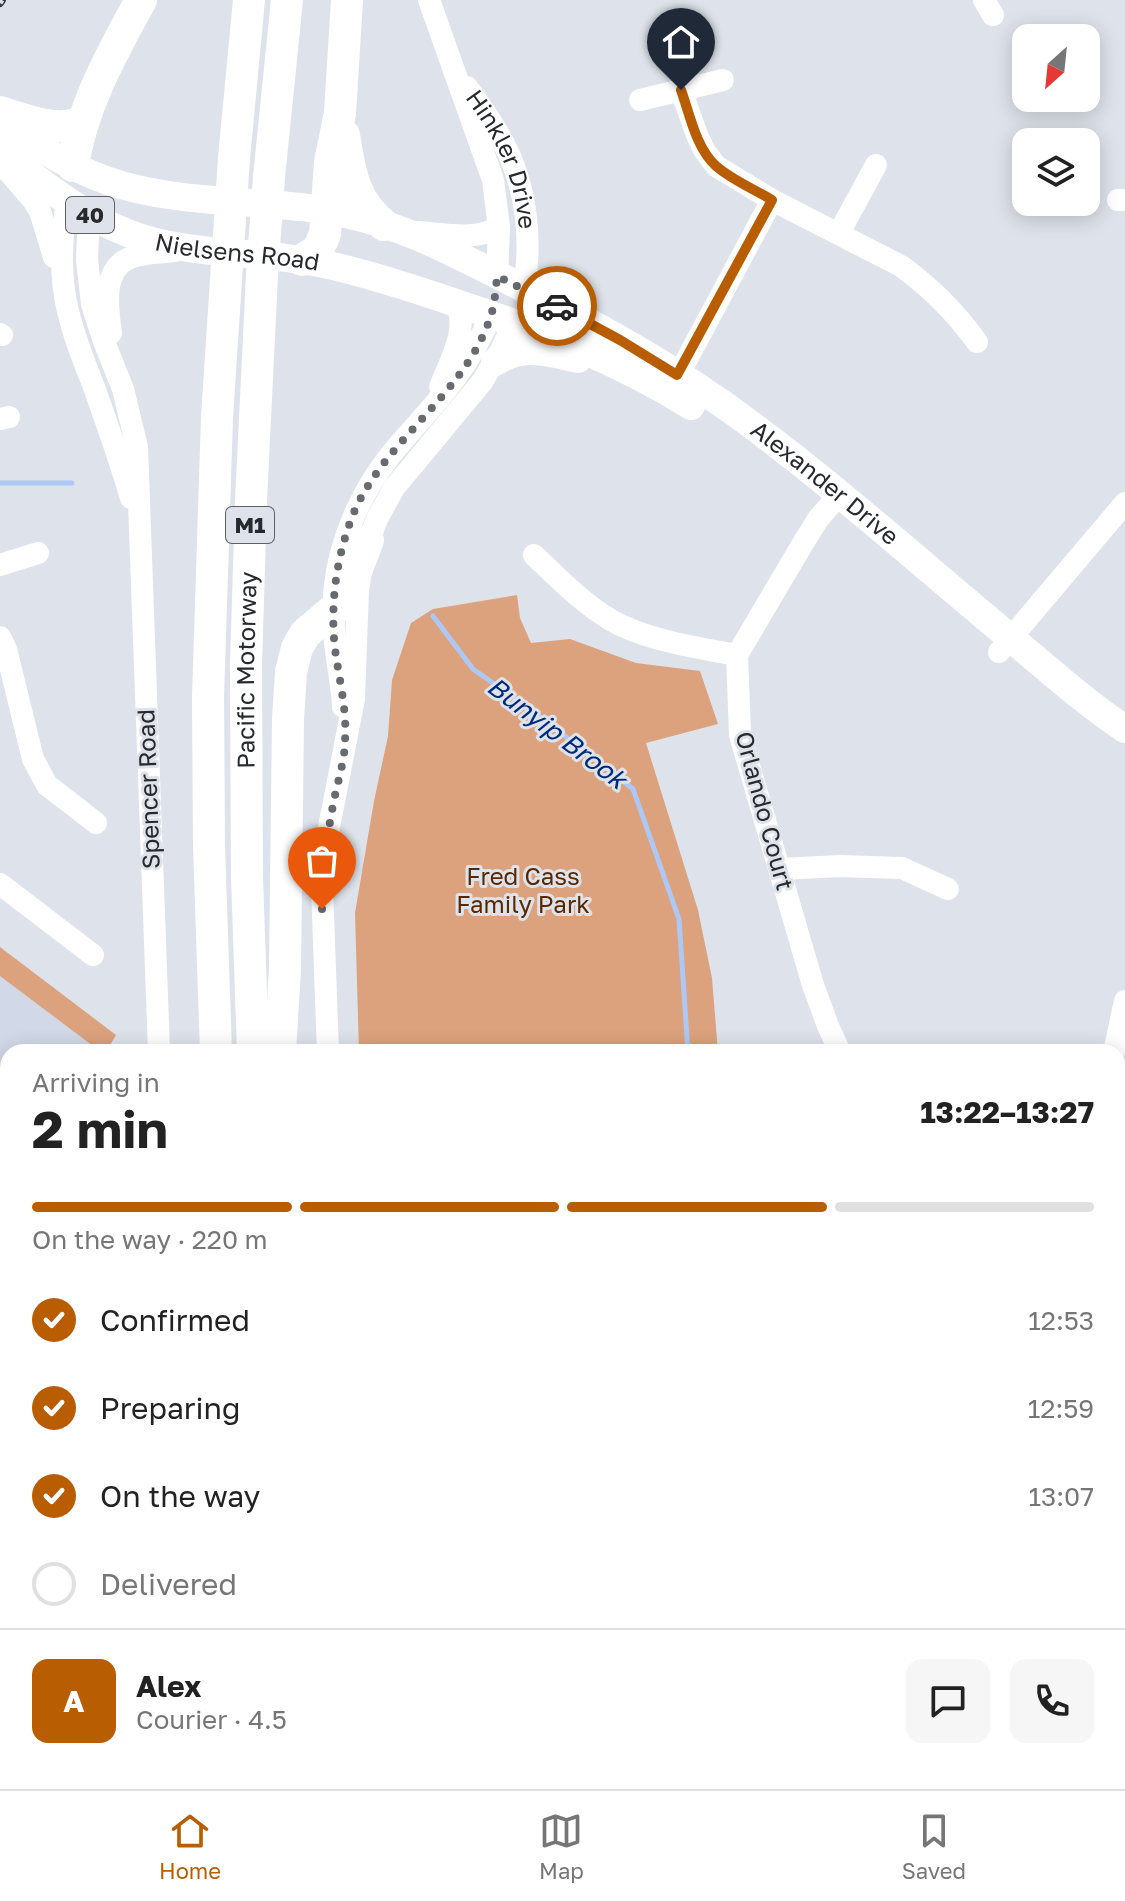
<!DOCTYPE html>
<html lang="en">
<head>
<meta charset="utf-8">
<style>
  :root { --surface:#fff; --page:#f6f6f6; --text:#222; --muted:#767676; --line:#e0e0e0; --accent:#b95d02 }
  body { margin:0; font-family:"Golos Text",sans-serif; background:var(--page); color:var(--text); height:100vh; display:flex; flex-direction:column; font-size:30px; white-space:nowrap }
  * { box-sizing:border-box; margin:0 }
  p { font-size:26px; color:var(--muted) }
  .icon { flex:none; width:44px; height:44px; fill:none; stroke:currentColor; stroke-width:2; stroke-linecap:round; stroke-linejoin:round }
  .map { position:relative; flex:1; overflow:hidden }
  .side { position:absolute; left:0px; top:1044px; width:1126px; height:746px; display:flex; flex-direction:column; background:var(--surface); border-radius:24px 24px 0 0; box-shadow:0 4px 20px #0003 }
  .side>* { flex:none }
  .needle { width:52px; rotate:207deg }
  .controls { position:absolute; left:1012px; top:24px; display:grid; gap:16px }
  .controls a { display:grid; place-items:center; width:88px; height:88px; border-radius:16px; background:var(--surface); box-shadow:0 4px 20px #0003; font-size:40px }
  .pin { position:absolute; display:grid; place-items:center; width:68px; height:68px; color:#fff; margin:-82px -34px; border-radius:50% 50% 50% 0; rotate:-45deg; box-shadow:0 0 8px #0007 }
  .pin .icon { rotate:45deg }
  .courier { position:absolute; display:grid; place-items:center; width:80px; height:80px; margin:-40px; border:6px solid #b95d02; border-radius:50%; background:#fff; color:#222; box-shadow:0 2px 10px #0007 }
  .head em { font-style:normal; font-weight:700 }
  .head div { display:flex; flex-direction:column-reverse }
  .head { display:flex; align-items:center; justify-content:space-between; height:136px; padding:0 32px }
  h1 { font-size:52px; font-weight:700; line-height:60px }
  .bar { display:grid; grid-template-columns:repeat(4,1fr); gap:12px 8px; align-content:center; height:96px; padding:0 32px }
  .bar i { height:10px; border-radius:6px; background:var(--line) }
  .bar .on { background:var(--accent) }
  .bar p { grid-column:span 4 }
  .line { display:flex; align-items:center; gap:20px; padding:0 32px; border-top:2px solid var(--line) }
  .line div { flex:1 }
  .round { display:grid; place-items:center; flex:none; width:84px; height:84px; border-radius:16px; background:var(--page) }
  ol { padding:0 32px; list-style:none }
  li { display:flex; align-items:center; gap:24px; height:88px }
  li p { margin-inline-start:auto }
  li .icon { padding:8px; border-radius:50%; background:var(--accent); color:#fff; stroke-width:4 }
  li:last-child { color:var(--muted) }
  li i { width:44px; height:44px; border:4px solid var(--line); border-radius:50% }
  .menu { display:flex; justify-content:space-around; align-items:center; height:112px; border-top:2px solid var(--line); background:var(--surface); font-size:22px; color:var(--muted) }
  .menu a { display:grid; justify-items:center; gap:4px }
  .menu .on { color:var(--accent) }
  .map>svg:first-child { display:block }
</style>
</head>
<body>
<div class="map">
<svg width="1125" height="1789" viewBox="0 0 1125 1789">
  <rect width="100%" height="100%" fill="#dee3eb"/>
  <g fill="#d1d8e7">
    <polygon points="0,976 92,1045 92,1052 8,1052 8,1513 0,1536"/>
    <polygon points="16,1782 166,1782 167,1789 13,1789"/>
    <polygon points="477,1782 728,1782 723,1789 481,1789"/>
  </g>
  <g fill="#dba27d">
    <polygon points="517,595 520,618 531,643 570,639 636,663 700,671 718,724 646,743 698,910 712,978 718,1052 359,1052 355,913 374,801 388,736 392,680 411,623 433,609"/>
    <polygon points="0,947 116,1035 106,1052 101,1052 0,976"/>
    <polygon points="1125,1418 1125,1585 1118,1615 1118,1449"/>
    <polygon points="1118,1730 1125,1731 1125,1789 937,1789 924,1782 1118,1782"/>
  </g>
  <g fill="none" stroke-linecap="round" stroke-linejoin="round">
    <g stroke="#aec8f5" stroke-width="5">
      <polyline points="0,483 72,483"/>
      <polyline points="433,616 473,669 534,712 633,789 679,919 688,1052"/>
      <polyline points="1118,1777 1125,1779"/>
    </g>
    <g stroke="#fff" stroke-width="22">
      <polyline points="429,0 493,180 499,227 497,276"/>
      <polyline points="984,0 993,15"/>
      <path id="s1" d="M467,87C480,105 494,124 504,144C527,188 532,241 524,289"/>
      <path d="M681,90L697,135L704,150L716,166L772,200L901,266C930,287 956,313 977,342"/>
      <polyline points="640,100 723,80"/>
      <polyline points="0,162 33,200 40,211 54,257"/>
      <polyline points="1118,200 1125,200"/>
      <path d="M67,201C61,238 59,275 68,311C74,337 84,362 94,387C107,424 120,460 131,498"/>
      <polyline points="89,214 87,260 92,304 103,339 123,389 137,447 159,1052"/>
      <path d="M418,232C445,234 476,241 499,227"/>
      <polyline points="839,233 876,165"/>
      <path d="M111,333C107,306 101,264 136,256C149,252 162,253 175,251"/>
      <polyline points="0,334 2,335"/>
      <path d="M440,387C449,363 471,327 455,302"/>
      <polyline points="671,389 772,200"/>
      <polyline points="0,419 9,417"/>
      <polyline points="839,495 818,519 802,545 737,655 740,735 813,985 828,1026 840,1052"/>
      <path d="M534,555C558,578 582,603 611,620C645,640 698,648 737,655"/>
      <polyline points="0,565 38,553"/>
      <polyline points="0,637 6,649 33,759 47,785 96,823"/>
      <polyline points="999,652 1125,503"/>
      <path d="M343,707C342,681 335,655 334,629C329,558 357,491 404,439C439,400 472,364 491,314"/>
      <polyline points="781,869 840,866 902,868 948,889"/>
      <polyline points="0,884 93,955"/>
      <polyline points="328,1052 322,888 329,827 354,699 358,590 364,554 377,519 394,488 482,382 501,350 514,322"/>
      <polyline points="1114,1052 1125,1001"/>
      <polyline points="0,1636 8,1639"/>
      <polyline points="0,1707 8,1684"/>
      <polyline points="460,1782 463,1789"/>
      <polyline points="393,1789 396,1782"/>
    </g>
    <g stroke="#fff" stroke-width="28">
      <path id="s2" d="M0,120C37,148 76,172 121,185C184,203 251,200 316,209C361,215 406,230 447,250C547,299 647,349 738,415C831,483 918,561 1007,635C1046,667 1083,701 1125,729"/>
      <path id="s3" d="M0,151C48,188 97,228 156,242C216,256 278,252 337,267C378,277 418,290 459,304C540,331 618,360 691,406"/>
      <path d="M495,362C502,358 511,353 519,352C536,348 562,355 578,359"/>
    </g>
    <g stroke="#fff" stroke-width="32">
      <path d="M0,112C27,120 55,133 83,122"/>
      <path d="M344,135C350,171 353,201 384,225"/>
      <path d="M73,166C82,106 112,53 141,0"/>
      <polyline points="302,260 318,250 325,234 330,162 340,113 347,0"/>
      <polyline points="216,1052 209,846 208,697 217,417 234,158 249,0"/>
      <path id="s4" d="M253,1052L247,877L246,666L251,501L262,275L269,177L287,0"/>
      <polyline points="280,1052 285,969 288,719 291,672 297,648 305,634 345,600 368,540"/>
      <polyline points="239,1782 240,1789"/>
      <polyline points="280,1782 281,1789"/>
      <polyline points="326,1782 327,1789"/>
    </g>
    <defs>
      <polyline id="rail" points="0,3 2,0"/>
    </defs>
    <use href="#rail" stroke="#3b3d41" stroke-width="8"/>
    <use href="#rail" stroke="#dee3eb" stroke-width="5" stroke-dasharray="15" stroke-linecap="butt"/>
  </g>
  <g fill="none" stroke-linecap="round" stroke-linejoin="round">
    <path stroke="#676a6f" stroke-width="8" stroke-dasharray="0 14.4" d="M322,909C322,872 327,836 334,800C338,780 345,760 345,740C347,709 339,679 335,649C330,605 336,559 352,517C383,439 468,394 492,312C495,300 496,288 497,276L557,306"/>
    <path stroke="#b95d02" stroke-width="10" d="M557,306L620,340L677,375L772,200C754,189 732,180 716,166C696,148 690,115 681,90"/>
  </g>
  <g text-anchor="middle" stroke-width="6" stroke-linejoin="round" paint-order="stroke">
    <g fill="#dee3eb" stroke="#5e6165" stroke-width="2">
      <rect x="66" y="197" width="48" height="36" rx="6"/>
      <rect x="226" y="507" width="48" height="36" rx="6"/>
    </g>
    <g font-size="22" font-weight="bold" fill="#27292c">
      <text x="90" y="223">40</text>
      <text x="250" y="533">M1</text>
    </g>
    <g font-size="24" fill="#27292c" stroke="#dee3eb">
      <text dy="8" stroke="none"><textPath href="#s1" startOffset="82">Hinkler Drive</textPath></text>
      <text dy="8" stroke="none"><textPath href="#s3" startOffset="264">Nielsens Road</textPath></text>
      <text dy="8" stroke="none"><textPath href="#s2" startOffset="918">Alexander Drive</textPath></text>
      <text dy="8" stroke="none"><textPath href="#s4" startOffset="382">Pacific Motorway</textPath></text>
      <text transform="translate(149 789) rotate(-92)" y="8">Spencer Road</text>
      <text transform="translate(764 811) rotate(75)" y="8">Orlando Court</text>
    </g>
    <g font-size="24" fill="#592800" stroke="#dee3eb">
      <text x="523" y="885">Fred Cass<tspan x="523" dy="28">Family Park</tspan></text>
    </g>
    <g font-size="26" font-style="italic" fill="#002b7d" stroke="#dee3eb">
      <text transform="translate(557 733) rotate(37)" y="9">Bunyip Brook</text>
    </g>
  </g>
</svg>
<div class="controls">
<a><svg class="needle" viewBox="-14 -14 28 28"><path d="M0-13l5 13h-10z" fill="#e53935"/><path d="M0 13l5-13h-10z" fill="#767676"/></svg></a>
<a><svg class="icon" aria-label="layers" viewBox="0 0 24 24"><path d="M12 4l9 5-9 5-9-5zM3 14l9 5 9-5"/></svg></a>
</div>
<div class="pin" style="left:322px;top:909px;background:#ea580c"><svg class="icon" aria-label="bag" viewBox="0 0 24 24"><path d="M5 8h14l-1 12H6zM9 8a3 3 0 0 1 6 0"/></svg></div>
<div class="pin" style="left:681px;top:90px;background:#1f2937"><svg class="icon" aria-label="home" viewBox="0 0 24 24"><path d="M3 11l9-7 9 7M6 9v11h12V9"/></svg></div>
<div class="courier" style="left:557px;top:306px"><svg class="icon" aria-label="car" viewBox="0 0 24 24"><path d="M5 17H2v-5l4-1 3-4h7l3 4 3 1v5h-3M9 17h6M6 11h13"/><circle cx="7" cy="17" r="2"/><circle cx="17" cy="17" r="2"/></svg></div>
<section class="side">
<div class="head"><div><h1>2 min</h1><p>Arriving in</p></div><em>13:22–13:27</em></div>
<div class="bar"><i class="on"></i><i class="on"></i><i class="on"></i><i></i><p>On the way · 220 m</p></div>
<ol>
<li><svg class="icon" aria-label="check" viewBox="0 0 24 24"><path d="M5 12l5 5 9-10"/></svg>Confirmed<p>12:53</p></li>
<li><svg class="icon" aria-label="check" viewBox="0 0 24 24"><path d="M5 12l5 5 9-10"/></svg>Preparing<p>12:59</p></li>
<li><svg class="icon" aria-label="check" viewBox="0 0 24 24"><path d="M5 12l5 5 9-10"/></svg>On the way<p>13:07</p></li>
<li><i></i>Delivered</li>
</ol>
<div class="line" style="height:144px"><b class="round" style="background:var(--accent);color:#fff">A</b><div><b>Alex</b><p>Courier · 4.5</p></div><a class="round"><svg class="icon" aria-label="chat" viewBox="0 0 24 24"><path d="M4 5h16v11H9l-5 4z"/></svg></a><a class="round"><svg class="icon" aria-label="phone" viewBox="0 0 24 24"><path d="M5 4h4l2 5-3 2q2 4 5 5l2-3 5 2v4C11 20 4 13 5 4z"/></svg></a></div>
</section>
</div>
<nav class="menu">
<a class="on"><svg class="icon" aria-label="home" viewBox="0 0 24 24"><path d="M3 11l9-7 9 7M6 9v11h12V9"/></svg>Home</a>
<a><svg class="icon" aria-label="map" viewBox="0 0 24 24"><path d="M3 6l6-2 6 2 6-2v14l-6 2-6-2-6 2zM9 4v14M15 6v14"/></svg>Map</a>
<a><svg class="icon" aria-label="saved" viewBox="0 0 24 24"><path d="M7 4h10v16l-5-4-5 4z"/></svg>Saved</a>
</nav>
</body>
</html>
